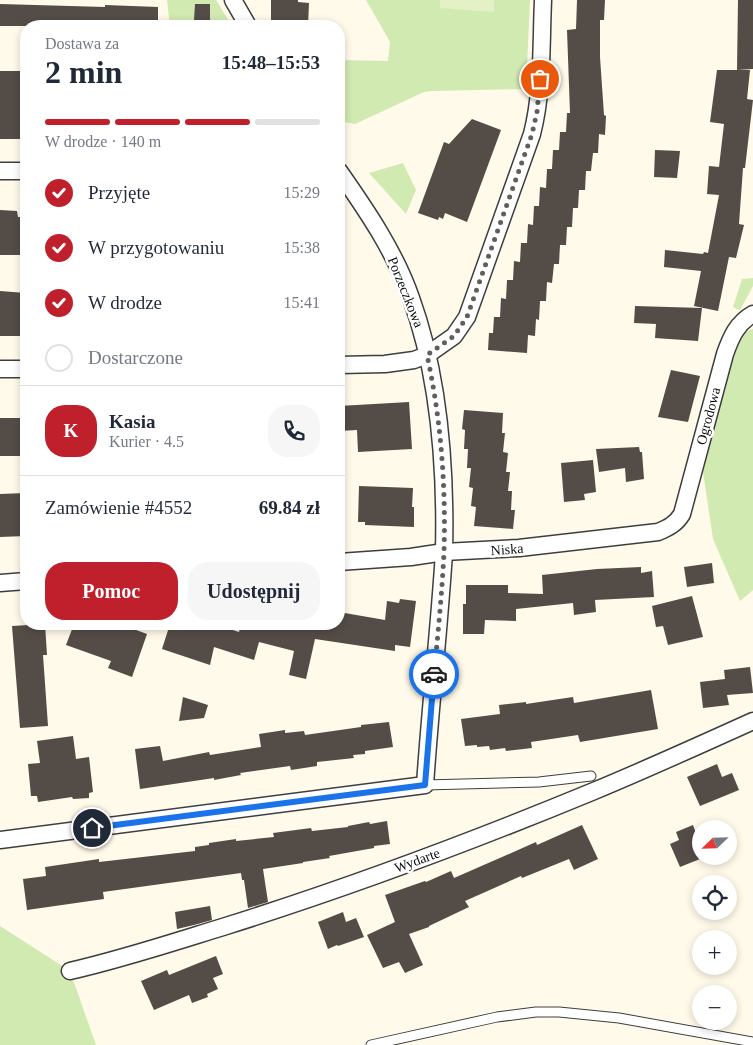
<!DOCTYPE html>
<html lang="pl">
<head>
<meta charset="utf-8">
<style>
  :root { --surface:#fff; --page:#f6f6f7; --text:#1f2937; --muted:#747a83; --line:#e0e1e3; --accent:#bf202c }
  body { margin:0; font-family:Georgia,serif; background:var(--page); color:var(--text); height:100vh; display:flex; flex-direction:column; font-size:19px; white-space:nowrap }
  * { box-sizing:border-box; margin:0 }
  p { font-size:16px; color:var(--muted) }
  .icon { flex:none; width:28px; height:28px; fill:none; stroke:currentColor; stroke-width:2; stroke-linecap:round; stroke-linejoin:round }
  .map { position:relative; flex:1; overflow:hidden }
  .sheet { position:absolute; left:20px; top:20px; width:325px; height:610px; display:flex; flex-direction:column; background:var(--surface); border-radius:20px; box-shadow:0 2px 8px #0003 }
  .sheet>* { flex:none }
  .needle { width:32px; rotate:247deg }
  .buttons { position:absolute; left:692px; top:820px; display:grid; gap:10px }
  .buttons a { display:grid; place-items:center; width:45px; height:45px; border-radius:50%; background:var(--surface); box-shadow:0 2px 8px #0003; font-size:25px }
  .pin { position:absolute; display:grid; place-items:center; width:42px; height:42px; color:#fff; margin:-21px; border:2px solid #fff; border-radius:50%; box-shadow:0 1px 5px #0007 }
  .courier { position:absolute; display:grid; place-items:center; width:50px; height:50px; margin:-25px; border:4px solid #1a73e8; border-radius:50%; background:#fff; color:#222; box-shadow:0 1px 6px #0007 }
  .summary em { font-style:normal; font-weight:700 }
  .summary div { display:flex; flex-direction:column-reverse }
  .summary { display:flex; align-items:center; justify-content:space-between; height:85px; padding:0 25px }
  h1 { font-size:32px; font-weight:700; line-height:38px }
  .bar { display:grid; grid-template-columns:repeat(4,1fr); gap:8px 5px; align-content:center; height:60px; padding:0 25px }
  .bar i { height:6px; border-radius:4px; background:var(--line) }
  .bar .active { background:var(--accent) }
  .bar p { grid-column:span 4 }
  .line { display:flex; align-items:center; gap:12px; padding:0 25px; border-top:1px solid var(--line) }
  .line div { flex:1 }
  .round { display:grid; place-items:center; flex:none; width:52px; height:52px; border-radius:20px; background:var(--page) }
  ol { padding:0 25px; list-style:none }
  li { display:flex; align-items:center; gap:15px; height:55px }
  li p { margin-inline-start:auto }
  li .icon { padding:5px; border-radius:50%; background:var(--accent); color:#fff; stroke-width:4 }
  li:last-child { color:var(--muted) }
  li i { width:28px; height:28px; border:2px solid var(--line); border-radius:50% }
  .cta { display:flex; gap:10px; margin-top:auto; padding:10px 25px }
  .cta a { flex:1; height:58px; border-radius:20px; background:var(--accent); color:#fff; font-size:20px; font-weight:700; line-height:58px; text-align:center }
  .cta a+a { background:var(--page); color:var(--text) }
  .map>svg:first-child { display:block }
</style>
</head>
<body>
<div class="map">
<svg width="753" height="1045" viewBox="0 0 753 1045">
  <rect width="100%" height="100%" fill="#fffae9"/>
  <g fill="#d1eab2">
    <polygon points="167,0 216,0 232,26 170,26"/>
    <polygon points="366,0 530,0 526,89 433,91 424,92 355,124 339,121 339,60 388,61 390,42"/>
    <polygon points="403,163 416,190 406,214 369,173"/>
    <polygon points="753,278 753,286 740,310 733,307 742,279"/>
    <polygon points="753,329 753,590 740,601 713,539 703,472 727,377 740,341 745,333 749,330"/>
    <polygon points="0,926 70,971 96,1045 0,1045"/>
  </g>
  <polygon fill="#e3f1c4" points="440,0 494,0 494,12 440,8"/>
  <g fill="#544c47">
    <polygon points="271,0 298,0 298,2 309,3 308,26 281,26 281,21 271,21"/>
    <polygon points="577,0 605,0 604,20 600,20 600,57 604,115 606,116 605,135 599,134 598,153 593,153 591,171 586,171 585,190 579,190 578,208 573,208 572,227 567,227 566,245 560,245 559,264 554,264 552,283 547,282 546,301 540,301 539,320 536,319 535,336 528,335 527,353 488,350 489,333 493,333 494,317 500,317 501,298 506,299 507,280 513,280 514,261 520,262 521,243 527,243 528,224 533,225 534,206 539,206 540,187 546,188 547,169 552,169 553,150 559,150 560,132 566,132 567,113 570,113 567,30 576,29"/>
    <polygon points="738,0 753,0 753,69 737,70"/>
    <polygon points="0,4 105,7 105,5 158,7 158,26 0,26"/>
    <polygon points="195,4 210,4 210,20 194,20"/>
    <polygon points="717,70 750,70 747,99 753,100 745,168 743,168 739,224 744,225 736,258 729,257 718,311 694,306 701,271 664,267 665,250 703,254 704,252 708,253 719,195 707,194 709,166 719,167 724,124 710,122"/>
    <rect x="0" y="71" width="26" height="68"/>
    <polygon points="472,119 501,130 467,222 445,213 443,219 439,217 438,220 418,213 444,142 449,144"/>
    <polygon points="655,150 680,151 677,178 654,177"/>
    <polygon points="0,210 17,211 18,217 26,217 26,248 24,248 23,255 0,255"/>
    <polygon points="0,291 26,293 26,336 0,336"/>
    <polygon points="635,306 702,308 698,341 655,338 656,324 634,323"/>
    <polygon points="671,370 700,376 688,422 658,417"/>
    <polygon points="409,402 412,449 358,452 357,430 339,431 339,406"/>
    <polygon points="464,410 503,413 502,433 505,433 503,452 508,453 506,472 510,472 508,491 512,491 511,510 515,510 513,529 474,526 476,507 471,506 473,488 469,487 471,468 467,468 468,449 464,449 465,430 462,429"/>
    <rect x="0" y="418" width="26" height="38"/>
    <polygon points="639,447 640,452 642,452 644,479 626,482 625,468 599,472 596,449"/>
    <polygon points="593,460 596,492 584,494 585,500 564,502 561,463"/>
    <polygon points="359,486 413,488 412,507 414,507 414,527 365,525 365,522 358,522"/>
    <polygon points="26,493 26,536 0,537 0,494"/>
    <polygon points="712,563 714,583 687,587 684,567"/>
    <polygon points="641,567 641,573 652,571 654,597 595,600 596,612 574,615 573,603 516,609 516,621 485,620 484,634 463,634 463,604 466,604 466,585 508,585 508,593 543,594 542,575 597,569"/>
    <polygon points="692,596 703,637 668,645 663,626 656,627 652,606"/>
    <polygon points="400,599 416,601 410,647 395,645 395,651 315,639 306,679 289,675 294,651 259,642 254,660 214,647 210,665 162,649 170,624 215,624 239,632 241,624 339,624 339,612 385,620 387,601 399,603"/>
    <polygon points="45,624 47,655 43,655 48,726 20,728 12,626"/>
    <polygon points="74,624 120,624 147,634 132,677 108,668 111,661 66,645"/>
    <polygon points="750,667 753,693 727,695 729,705 703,708 700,682 725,679 724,670"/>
    <polygon points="651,690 658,729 580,742 578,735 531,742 532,748 506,751 505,748 490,750 489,746 477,747 477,745 465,746 461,719 500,714 499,705 526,702 526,704 573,697 574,703"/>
    <polygon points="183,697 208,705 204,718 179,721"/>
    <polygon points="389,722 393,747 365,751 365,754 353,755 354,758 317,762 317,766 291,770 290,766 240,773 241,775 214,780 214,778 140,789 135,749 160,746 163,761 209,752 210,755 261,747 259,734 285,730 285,733 304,731 305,735 361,727 361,725"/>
    <polygon points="73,736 76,759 89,757 93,792 89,793 89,798 73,799 72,797 38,802 37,796 31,796 28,764 40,763 37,741"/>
    <polygon points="717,764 722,777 732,773 739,790 700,806 687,777"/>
    <polygon points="387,821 390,844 374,846 374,848 329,856 330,858 303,862 303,863 263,869 268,902 248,908 244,880 242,880 241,873 103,892 104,899 27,910 23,879 46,876 45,867 99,859 99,862 195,851 195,847 209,845 209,843 236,839 236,841 274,837 273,833 311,828 312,831 348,827 348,826 369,822 370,824"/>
    <polygon points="582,825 598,859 574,870 569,859 522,878 521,876 465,901 469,907 429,926 429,927 409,934 423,965 405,973 399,962 383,968 367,935 395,922 385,895 425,881 426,882 451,871 454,878 518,850 536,842 537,845"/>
    <polygon points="693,825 701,847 701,856 705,857 680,867 670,844 679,840 676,832"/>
    <polygon points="210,906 212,920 194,925 177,929 175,912"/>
    <polygon points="343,912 346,922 356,918 364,937 338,946 337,945 328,949 318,922"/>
    <polygon points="216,956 223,974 213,978 218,989 207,994 208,997 192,1003 189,995 154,1010 141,981 167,970 169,975"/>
  </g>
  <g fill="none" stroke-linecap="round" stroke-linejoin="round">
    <defs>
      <g id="service">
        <polyline points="425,785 539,782 591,776"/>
        <polyline points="371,1045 497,1017 536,1012 559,1012 619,1018 753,1042"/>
      </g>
      <g id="minor">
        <polyline points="233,0 248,26"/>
        <polyline points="0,171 26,171"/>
        <path d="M339,365L385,364L414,360L427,355L454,336L467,317L532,134C543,91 541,45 543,0"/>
        <polyline points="0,369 26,369"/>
        <path d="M339,562L411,557L444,552L519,548L658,532C668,528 676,524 682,514L725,354C731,337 737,323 753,314"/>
        <polyline points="0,583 26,581"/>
        <path d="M0,840L425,785C428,741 432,697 436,653C439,619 442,585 444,552C446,467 440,378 411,298C395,252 367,211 339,171"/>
        <path d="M70,971C123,959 174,942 226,926C350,887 473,841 594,791C647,769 700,745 753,721"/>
      </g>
    </defs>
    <use href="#service" stroke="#3e3e3e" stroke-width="11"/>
    <use href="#minor" stroke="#3e3e3e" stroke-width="19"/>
    <use href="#service" stroke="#fff" stroke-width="9"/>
    <use href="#minor" stroke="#fff" stroke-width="16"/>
  </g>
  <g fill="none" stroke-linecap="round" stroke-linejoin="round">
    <path stroke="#605f59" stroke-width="5" stroke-dasharray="0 9" d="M434,674C438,634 442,593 444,552C446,486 441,419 427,355L454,336L467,317L532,134L537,112L540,79"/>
    <polyline stroke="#1a73e8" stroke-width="6" points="92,828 425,785 434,674"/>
  </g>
  <g text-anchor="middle" stroke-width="5" stroke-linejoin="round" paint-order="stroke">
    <g font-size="14" fill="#0b0b0b" stroke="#fff">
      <text transform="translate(406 292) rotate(68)" y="5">Porzeczkowa</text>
      <text transform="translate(708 416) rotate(-75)" y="5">Ogrodowa</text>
      <text transform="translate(507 549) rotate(-4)" y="5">Niska</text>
      <text transform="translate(417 860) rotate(-20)" y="5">Wydarte</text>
    </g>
  </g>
</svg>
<div class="buttons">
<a><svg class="needle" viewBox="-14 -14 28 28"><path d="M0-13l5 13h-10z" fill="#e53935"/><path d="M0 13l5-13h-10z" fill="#747a83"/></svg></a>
<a><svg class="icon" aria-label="locate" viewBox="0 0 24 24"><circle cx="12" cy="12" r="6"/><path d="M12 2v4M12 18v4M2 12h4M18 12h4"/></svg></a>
<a>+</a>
<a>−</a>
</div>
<div class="pin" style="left:540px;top:79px;background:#ea580c"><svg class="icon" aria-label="bag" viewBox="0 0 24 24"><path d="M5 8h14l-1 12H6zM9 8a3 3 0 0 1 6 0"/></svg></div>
<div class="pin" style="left:92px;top:828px;background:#1f2937"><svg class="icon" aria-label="home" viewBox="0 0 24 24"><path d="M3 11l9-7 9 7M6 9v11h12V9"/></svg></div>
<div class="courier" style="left:434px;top:674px"><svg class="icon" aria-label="car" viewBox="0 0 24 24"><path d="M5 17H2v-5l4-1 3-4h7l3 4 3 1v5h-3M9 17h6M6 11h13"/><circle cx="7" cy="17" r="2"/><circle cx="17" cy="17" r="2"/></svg></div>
<section class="sheet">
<div class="summary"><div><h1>2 min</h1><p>Dostawa za</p></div><em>15:48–15:53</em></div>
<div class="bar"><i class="active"></i><i class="active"></i><i class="active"></i><i></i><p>W drodze · 140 m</p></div>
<ol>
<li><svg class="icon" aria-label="check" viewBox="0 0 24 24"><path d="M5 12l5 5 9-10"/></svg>Przyjęte<p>15:29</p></li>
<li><svg class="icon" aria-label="check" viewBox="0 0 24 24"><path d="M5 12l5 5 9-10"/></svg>W przygotowaniu<p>15:38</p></li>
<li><svg class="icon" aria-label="check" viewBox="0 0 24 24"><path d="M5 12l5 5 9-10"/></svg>W drodze<p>15:41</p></li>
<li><i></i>Dostarczone</li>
</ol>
<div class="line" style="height:90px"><b class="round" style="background:var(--accent);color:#fff">K</b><div><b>Kasia</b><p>Kurier · 4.5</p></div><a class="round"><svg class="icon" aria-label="phone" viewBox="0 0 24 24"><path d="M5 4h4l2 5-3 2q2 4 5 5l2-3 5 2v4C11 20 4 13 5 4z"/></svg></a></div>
<div class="line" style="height:65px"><div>Zamówienie #4552</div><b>69.84 zł</b></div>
<div class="cta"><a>Pomoc</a><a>Udostępnij</a></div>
</section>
</div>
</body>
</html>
